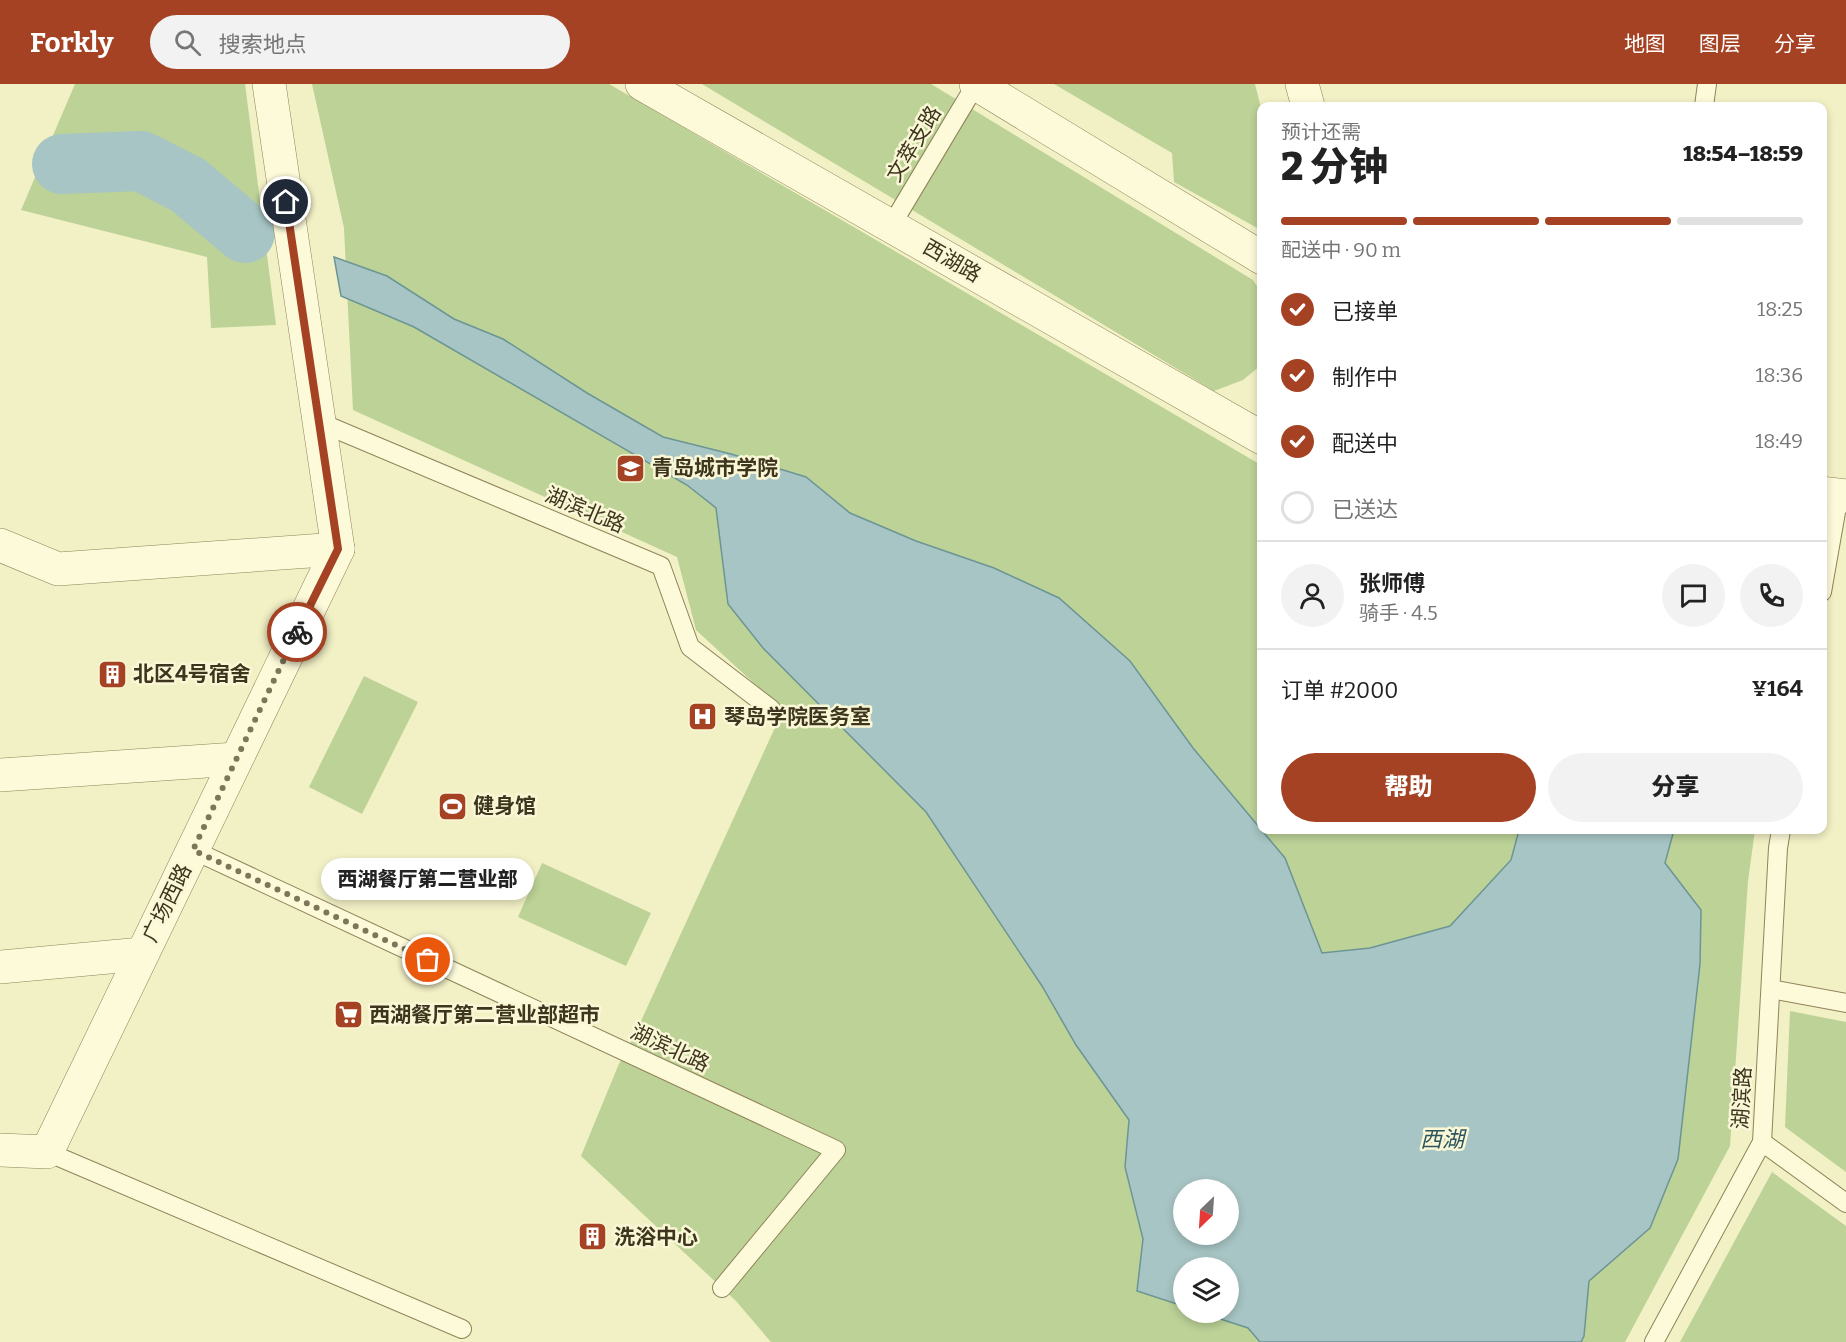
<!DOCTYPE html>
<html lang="zh">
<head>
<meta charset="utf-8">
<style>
  :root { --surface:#fff; --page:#f2f2f2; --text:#222; --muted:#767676; --line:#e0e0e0; --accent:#a44223 }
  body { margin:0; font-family:Bitter,"Noto Sans SC",serif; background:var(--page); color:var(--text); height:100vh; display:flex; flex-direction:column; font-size:22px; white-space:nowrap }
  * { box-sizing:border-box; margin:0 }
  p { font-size:20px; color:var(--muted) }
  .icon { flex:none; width:33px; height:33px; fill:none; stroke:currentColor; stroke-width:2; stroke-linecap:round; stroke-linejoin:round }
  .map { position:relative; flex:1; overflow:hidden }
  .drawer { position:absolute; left:1257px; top:18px; width:570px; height:732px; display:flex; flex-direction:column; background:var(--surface); border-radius:12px; box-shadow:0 3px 9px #0003 }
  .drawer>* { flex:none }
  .needle { width:39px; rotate:205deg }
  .controls { position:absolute; left:1173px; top:1095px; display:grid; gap:12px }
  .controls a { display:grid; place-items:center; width:66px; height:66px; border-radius:50%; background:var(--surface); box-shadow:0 3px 9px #0003; font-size:30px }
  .pin { position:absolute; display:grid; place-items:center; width:51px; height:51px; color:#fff; margin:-26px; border:3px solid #fff; border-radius:50%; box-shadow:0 2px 6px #0007 }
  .courier { position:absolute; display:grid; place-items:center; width:60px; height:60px; margin:-30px; border:4px solid #a44223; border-radius:50%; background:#fff; color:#222; box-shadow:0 2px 8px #0007 }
  .bubble { position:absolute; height:42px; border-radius:21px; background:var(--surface); box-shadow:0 3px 9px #0003; font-size:20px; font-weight:800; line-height:42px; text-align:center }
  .headline em { font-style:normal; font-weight:800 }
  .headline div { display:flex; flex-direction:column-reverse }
  .headline { display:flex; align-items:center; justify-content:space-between; height:102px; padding:0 24px }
  h1 { font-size:39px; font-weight:800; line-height:45px }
  .bar { display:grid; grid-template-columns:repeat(4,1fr); gap:9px 6px; align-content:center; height:72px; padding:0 24px }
  .bar i { height:8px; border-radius:4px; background:var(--line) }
  .bar .selected { background:var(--accent) }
  .bar p { grid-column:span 4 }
  .line { display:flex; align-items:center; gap:15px; padding:0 24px; border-top:2px solid var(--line) }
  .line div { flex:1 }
  .round { display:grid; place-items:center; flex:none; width:63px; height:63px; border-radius:32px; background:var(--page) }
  ol { padding:0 24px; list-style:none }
  li { display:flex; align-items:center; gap:18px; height:66px }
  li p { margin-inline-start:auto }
  li .icon { padding:6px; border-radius:50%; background:var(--accent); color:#fff; stroke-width:4 }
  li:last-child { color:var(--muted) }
  li i { width:33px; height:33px; border:3px solid var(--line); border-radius:50% }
  .action { display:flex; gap:12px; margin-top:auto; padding:12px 24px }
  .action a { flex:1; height:69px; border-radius:36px; background:var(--accent); color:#fff; font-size:24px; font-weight:800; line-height:69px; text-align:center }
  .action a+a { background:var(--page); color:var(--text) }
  header { display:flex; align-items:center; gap:36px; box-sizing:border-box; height:84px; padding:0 30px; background:var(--accent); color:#fff }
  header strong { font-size:28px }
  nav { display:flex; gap:33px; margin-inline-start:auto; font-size:21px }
  .search { width:420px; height:54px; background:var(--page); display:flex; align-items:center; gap:15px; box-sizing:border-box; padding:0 21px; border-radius:33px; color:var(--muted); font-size:22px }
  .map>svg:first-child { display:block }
</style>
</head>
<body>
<header>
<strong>Forkly</strong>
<div class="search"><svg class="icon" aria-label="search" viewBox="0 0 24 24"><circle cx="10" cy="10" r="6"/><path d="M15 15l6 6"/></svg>搜索地点</div>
<nav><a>地图</a><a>图层</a><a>分享</a></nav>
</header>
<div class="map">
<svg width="1846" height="1258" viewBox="0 0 1846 1258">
  <rect width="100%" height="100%" fill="#f2f0c5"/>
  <g fill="#bcd297" fill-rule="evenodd">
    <polygon points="75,0 245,0 276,241 211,244 207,173 21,126"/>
    <path d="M312,0H609L1261,381L1262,746H1755L1748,797L1730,1062L1625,1258H771L736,1217L581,1072L618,982L636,948L783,626L696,546L677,473L353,326L344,144ZM1184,1106H1228V1150H1184ZM1184,1184H1228V1228H1184Z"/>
    <polygon points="702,0 931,0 1253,196 1261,208 1261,281 1243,296 1214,307"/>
    <polygon points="1054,0 1255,0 1262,28 1261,146 1174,98 1172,69"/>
    <polygon points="364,592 418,618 362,730 309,703"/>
    <polygon points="542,779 651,829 626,882 518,833"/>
    <polygon points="1790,927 1846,938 1846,1088 1785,1043"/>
    <polygon points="1772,1088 1846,1142 1846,1258 1680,1258"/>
  </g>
  <path fill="#a7c5c4" stroke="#6c9595" stroke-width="1.5" fill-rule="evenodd" d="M334,173L387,192L454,235L503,255L587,309L663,353L731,370L806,393L850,429L916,457L994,484L1059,514L1130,577L1193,664L1285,774L1322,869L1370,864L1450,842L1511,776L1519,746H1674L1665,779L1701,826L1700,880L1678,1075L1650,1144L1589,1197L1584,1252L1581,1258H1260L1248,1244L1202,1229L1228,1228V1184H1184L1183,1222L1137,1207L1143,1155L1125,1083L1129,1036L1076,961L1042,902L926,728L763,564L728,520L716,424L687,401L414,243L341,212ZM1184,1106H1228V1150H1184Z"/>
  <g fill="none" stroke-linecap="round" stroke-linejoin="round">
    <polyline stroke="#a7c5c4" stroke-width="60" points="62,80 141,77 188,101 245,149"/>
    <defs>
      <g id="lane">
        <polyline points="1704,22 1707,0"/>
        <polyline points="891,142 976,0"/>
        <polyline points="319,338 661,482 690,563 771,625"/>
        <polyline points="1822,508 1839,411"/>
        <polyline points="193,766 836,1066 722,1204"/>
        <polyline points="1771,905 1846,919"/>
        <polyline points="1762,1058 1846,1119"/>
        <polyline points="47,1068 462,1245"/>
        <polyline points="1654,1258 1762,1058 1778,764 1781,746"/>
      </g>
      <g id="street">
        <polyline points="642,0 1262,354"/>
        <polyline points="976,0 1262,174"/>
        <polyline points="1302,0 1308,22"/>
        <polyline points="1822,409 1846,412"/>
        <polyline points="0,461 58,485 338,465"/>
        <polyline points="0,691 236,675"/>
        <polyline points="0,883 142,870"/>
        <polyline points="0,1066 47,1068 338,465 269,0"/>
      </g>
    </defs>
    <use href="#lane" stroke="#8f8359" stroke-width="20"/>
    <use href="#street" stroke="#8f8359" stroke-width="34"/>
    <use href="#lane" stroke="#fcfad9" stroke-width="18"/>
    <use href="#street" stroke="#fcfad9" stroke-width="33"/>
  </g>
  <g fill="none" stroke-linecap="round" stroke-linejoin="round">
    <polyline stroke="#7d7658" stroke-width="6" stroke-dasharray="0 10.8" points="297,548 193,766 428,876"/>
    <polyline stroke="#a44223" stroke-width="8" points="286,118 338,465 297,548"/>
  </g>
  <defs>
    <symbol id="university-square" viewBox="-11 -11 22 22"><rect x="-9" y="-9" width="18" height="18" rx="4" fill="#a44223" stroke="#f9f7d5"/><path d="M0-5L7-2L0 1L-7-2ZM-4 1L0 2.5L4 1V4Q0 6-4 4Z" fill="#fff"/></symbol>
    <symbol id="building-square" viewBox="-11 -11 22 22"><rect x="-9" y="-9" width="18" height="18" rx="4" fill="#a44223" stroke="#f9f7d5"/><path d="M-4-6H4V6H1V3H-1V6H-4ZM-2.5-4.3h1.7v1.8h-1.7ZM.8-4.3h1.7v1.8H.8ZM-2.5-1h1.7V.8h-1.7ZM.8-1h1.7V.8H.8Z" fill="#fff"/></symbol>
    <symbol id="hospital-square" viewBox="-11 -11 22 22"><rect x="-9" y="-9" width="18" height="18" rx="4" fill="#a44223" stroke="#f9f7d5"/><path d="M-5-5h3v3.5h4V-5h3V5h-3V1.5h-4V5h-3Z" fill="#fff"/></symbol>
    <symbol id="stadium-square" viewBox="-11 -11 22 22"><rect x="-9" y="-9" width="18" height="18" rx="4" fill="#a44223" stroke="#f9f7d5"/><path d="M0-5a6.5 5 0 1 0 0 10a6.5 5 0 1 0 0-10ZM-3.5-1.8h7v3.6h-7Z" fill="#fff"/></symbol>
    <symbol id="supermarket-square" viewBox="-11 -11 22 22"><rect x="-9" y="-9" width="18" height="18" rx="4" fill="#a44223" stroke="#f9f7d5"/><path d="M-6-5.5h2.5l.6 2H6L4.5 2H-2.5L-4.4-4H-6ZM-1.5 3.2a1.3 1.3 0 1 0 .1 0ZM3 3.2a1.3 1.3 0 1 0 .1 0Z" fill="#fff"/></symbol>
  </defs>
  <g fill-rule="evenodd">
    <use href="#university-square" x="614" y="368" width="33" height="33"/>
    <use href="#building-square" x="96" y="574" width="33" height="33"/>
    <use href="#hospital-square" x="686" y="616" width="33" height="33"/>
    <use href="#stadium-square" x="436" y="706" width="33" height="33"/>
    <use href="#supermarket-square" x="332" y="914" width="33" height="33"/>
    <use href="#building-square" x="576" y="1136" width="33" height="33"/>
  </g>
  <g text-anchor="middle" stroke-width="5" stroke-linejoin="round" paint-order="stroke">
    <g font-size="21" fill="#3e351e" stroke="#f9f7d5">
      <text transform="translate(914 60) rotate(-59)" y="7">文萃支路</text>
      <text transform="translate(952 177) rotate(30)" y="7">西湖路</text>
      <text transform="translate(585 426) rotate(23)" y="7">湖滨北路</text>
      <text transform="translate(167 819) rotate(-64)" y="7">广场西路</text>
      <text transform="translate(670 964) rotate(25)" y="7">湖滨北路</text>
      <text transform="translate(1742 1014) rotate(-87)" y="7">湖滨路</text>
    </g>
    <g font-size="21" font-weight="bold" fill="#3e351e" stroke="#f9f7d5" text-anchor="start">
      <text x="652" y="391">青岛城市学院</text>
      <text x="133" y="597">北区4号宿舍</text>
      <text x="724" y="640">琴岛学院医务室</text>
      <text x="473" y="729">健身馆</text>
      <text x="369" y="938">西湖餐厅第二营业部超市</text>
      <text x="614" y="1160">洗浴中心</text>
    </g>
    <g font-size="22" font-style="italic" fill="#2c565f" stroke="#f9f7d5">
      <text x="1442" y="1063">西湖</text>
    </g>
  </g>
</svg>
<div class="controls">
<a><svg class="needle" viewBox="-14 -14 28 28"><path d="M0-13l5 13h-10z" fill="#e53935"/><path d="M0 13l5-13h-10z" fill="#767676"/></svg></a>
<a><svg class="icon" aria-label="layers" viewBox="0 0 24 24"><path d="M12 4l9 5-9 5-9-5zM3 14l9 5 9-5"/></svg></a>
</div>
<div class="pin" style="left:428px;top:876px;background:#ea580c"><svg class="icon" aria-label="bag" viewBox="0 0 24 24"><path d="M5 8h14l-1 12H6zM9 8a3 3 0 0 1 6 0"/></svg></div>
<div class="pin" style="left:286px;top:118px;background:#1f2937"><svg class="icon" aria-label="home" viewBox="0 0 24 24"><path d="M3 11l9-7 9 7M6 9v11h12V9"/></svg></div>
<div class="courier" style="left:297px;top:548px"><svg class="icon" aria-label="bike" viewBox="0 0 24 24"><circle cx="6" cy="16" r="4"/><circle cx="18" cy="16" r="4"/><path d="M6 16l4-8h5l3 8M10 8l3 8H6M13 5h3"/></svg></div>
<div class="bubble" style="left:321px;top:774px;width:213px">西湖餐厅第二营业部</div>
<section class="drawer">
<div class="headline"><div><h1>2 分钟</h1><p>预计还需</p></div><em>18:54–18:59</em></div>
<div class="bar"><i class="selected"></i><i class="selected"></i><i class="selected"></i><i></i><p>配送中 · 90 m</p></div>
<ol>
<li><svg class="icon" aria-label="check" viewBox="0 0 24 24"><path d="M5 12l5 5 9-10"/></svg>已接单<p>18:25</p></li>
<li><svg class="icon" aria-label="check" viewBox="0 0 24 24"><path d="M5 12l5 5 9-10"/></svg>制作中<p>18:36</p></li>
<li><svg class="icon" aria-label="check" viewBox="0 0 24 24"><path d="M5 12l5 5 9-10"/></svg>配送中<p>18:49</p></li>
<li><i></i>已送达</li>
</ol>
<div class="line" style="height:108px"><a class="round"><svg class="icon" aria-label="person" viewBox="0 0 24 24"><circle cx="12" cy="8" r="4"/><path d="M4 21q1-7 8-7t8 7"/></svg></a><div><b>张师傅</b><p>骑手 · 4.5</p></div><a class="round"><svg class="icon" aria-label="chat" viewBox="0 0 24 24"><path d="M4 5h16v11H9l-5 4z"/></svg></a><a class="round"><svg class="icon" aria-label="phone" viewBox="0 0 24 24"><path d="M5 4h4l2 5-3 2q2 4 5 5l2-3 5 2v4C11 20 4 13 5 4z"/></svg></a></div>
<div class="line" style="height:78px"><div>订单 #2000</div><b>¥164</b></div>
<div class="action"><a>帮助</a><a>分享</a></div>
</section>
</div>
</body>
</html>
